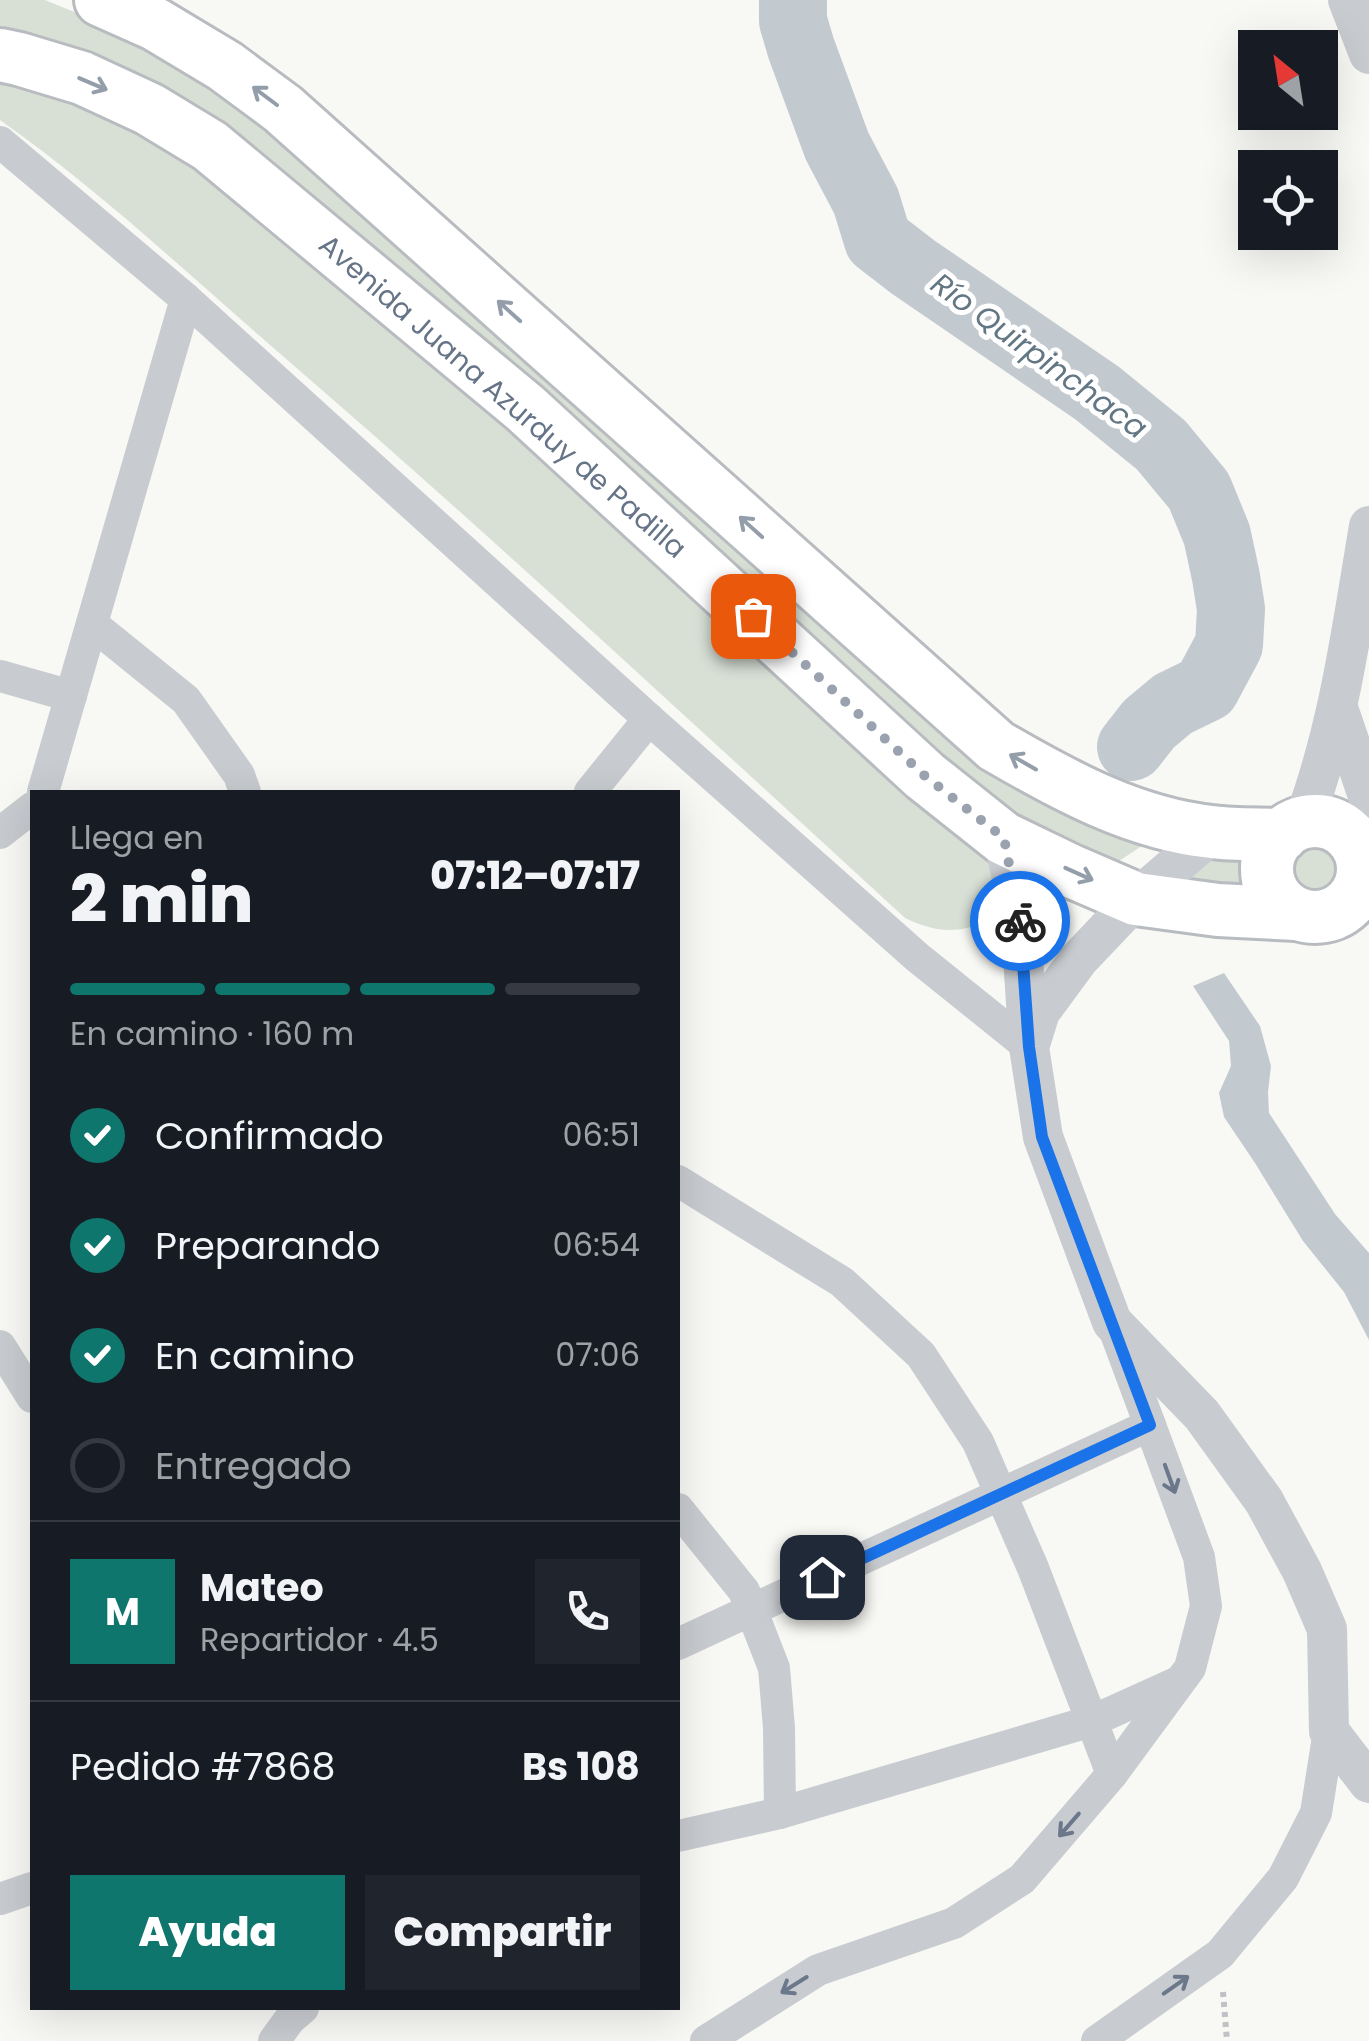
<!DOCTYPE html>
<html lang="es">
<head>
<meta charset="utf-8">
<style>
  :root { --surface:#171b24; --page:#20242c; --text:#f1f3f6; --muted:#9ea1a6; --line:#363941; --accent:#0f766e }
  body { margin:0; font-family:Poppins,sans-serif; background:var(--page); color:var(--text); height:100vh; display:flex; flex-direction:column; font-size:38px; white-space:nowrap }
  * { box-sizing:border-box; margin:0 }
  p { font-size:32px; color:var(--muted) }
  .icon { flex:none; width:55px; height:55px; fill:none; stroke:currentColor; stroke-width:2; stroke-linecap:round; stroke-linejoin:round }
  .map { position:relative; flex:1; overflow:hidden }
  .side { position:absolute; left:30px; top:790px; width:650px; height:1220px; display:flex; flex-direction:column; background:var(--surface); border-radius:0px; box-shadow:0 10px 40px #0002 }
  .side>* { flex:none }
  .needle { width:65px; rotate:330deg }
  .buttons { position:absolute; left:1238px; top:30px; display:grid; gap:20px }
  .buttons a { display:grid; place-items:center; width:100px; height:100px; border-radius:0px; background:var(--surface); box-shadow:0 10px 40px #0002; font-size:50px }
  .pin { position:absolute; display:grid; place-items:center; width:85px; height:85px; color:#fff; margin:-42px; border-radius:20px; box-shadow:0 5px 15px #0006 }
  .courier { position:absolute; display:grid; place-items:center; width:100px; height:100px; margin:-50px; border:8px solid #1a73e8; border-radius:50%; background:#fff; color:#222; box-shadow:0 2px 12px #0007 }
  .summary em { font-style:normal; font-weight:800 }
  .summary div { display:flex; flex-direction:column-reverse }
  .summary { display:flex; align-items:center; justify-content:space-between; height:170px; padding:0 40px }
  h1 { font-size:65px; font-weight:800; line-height:75px }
  .bar { display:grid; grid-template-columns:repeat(4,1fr); gap:15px 10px; align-content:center; height:120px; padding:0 40px }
  .bar i { height:12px; border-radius:8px; background:var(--line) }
  .bar .active { background:var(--accent) }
  .bar p { grid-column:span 4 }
  .line { display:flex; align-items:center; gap:25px; padding:0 40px; border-top:2px solid var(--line) }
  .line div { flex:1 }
  .round { display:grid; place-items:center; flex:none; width:105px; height:105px; border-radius:0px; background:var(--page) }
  ol { padding:0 40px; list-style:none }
  li { display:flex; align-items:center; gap:30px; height:110px }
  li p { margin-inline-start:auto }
  li .icon { padding:10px; border-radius:50%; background:var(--accent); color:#fff; stroke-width:4 }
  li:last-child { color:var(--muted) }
  li i { width:55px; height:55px; border:5px solid var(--line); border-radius:50% }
  .action { display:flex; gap:20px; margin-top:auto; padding:20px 40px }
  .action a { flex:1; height:115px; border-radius:0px; background:var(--accent); color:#fff; font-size:40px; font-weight:800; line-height:115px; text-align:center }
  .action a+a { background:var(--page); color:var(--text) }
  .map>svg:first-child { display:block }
</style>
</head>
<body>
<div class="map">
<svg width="1369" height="2041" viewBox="0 0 1369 2041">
  <rect width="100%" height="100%" fill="#f8f8f5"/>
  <g fill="#d8e0d6">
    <path d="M0,0H45L111,27L247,109L1009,785C1054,810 1098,830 1148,842L1119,861L1067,842L1010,811L909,728L615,459L0,30Z"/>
    <path d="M0,79L49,90L183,153L567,479L933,813L988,861L998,893L984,922C956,935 932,931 905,918C700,730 496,540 285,358C191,277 102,192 0,120Z"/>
    <circle cx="1314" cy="871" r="22"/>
    <polygon points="1197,854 1252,857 1243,896 1172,882"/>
  </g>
  <polygon fill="#c2cad0" points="1224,973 1260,1026 1271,1066 1268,1092 1269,1113 1335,1214 1369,1253 1369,1340 1344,1292 1303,1241 1255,1163 1224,1117 1219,1093 1231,1066 1229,1041 1193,986"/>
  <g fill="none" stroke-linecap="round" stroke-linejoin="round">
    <polyline stroke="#c2cad0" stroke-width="68" points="793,0 793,21 801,48 837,146 866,201 878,240 913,267 1097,393 1161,445 1199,491 1217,535 1226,577 1231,609 1229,645 1206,688 1173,704 1149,724 1131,747"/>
    <defs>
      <g id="trunk">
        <path d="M101,0L155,24L225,66L283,109L996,746C1063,785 1134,824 1212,832C1235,835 1259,834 1282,835"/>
        <polyline points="0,55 19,59 82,78 149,109 210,146 525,408 925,776 1003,838 1071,871 1136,899 1218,910 1297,914"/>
        <circle cx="1315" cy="869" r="48"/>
      </g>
    </defs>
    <use href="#trunk" stroke="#b8bbbf" stroke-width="58"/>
    <polyline stroke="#bfc1c4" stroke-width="6" stroke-dasharray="5 5" stroke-linecap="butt" points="1223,1992 1227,2041"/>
    <g stroke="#c8cbcf" stroke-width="32">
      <polyline points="0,142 186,299 649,719 917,957 1029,1047"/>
      <polyline points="92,624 186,700 239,775 245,792"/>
      <polyline points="0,676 71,696"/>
      <polyline points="43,792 186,299"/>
      <polyline points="590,792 649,719"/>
      <polyline points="0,833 32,808"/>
      <polyline points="678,1181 842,1282 921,1355 978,1442 1033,1568 1112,1774"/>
      <polyline points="0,1346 32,1397"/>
      <polyline points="678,1509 744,1591 774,1668 779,1728 780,1813"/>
      <polyline points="678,1644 1150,1425"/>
      <polyline points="678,1836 780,1813 1092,1721 1176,1683"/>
      <polyline points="0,1899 32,1888"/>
      <polyline points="274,2041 290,2019 303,2008"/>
      <polyline points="706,2041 818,1970 954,1923 1022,1879 1112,1774 1190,1668 1206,1606 1199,1557 1115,1331"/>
      <polyline points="1097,2041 1220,1954 1283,1878 1316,1813 1329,1731"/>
    </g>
    <g stroke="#c8cbcf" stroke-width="40">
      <polyline points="1348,0 1369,54"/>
      <polyline points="1338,708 1369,799"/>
      <path d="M1303,823C1339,728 1352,627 1369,526"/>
      <polyline points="1003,838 1020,913 1029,1047 1043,1137 1112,1322 1202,1415 1264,1501 1302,1571 1327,1629 1329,1731 1369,1783"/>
      <polyline points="1031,1041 1040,1012 1079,959 1136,899 1213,833"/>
    </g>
    <use href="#trunk" stroke="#fff" stroke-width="52"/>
  </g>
  <defs><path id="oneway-shaft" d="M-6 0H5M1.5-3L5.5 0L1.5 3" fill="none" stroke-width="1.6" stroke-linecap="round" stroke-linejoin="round" transform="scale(2.5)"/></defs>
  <g stroke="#949eab">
    <use href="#oneway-shaft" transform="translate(93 84) rotate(23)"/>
    <use href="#oneway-shaft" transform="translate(265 96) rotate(-143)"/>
    <use href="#oneway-shaft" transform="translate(509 311) rotate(-138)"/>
    <use href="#oneway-shaft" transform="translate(751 527) rotate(-138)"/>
    <use href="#oneway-shaft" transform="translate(1023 762) rotate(-150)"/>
    <use href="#oneway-shaft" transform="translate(1079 874) rotate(24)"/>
  </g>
  <g stroke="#6b788b">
    <use href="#oneway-shaft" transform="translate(1170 1479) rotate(70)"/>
    <use href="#oneway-shaft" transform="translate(1069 1825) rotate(131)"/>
    <use href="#oneway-shaft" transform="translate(794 1985) rotate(148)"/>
    <use href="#oneway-shaft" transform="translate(1176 1985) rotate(-35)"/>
  </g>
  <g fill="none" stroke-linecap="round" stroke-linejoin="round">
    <polyline stroke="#99a2ae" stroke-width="10" stroke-dasharray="0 18" points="753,616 925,776 1004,838 1020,921"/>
    <polyline stroke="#1a73e8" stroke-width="12" points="822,1577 1150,1425 1042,1137 1029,1047 1020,921"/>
  </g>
  <g text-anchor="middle" stroke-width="10" stroke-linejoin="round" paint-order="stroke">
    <g font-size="28" fill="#667487" stroke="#fff">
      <text transform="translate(503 396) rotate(41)" y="10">Avenida Juana Azurduy de Padilla</text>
    </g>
    <g font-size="30" font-style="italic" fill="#627683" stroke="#fff">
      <text transform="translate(1039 356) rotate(36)" y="10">Río Quirpinchaca</text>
    </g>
  </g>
</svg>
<div class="buttons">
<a><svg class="needle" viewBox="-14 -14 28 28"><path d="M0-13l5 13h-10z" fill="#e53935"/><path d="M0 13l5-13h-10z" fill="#9ea1a6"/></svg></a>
<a><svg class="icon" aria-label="locate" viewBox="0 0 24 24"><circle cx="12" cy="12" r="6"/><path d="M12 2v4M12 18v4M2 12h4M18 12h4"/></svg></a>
</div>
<div class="pin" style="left:753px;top:616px;background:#ea580c"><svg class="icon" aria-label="bag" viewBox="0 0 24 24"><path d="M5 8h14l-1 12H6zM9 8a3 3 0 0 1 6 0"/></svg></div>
<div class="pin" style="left:822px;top:1577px;background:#1f2937"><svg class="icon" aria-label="home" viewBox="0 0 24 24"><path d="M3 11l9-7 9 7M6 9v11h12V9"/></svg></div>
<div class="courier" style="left:1020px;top:921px"><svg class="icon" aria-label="bike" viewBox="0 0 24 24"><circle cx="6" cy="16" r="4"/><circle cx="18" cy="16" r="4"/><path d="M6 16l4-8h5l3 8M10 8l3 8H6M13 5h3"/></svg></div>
<section class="side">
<div class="summary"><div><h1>2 min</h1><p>Llega en</p></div><em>07:12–07:17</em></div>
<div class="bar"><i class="active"></i><i class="active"></i><i class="active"></i><i></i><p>En camino · 160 m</p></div>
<ol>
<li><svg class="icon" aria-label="check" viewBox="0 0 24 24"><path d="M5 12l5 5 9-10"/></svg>Confirmado<p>06:51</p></li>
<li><svg class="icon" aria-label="check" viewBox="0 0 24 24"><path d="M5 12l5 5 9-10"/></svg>Preparando<p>06:54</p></li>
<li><svg class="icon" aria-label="check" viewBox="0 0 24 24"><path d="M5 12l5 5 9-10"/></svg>En camino<p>07:06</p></li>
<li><i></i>Entregado</li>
</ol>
<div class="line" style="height:180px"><b class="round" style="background:var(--accent);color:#fff">M</b><div><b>Mateo</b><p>Repartidor · 4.5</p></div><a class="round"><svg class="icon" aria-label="phone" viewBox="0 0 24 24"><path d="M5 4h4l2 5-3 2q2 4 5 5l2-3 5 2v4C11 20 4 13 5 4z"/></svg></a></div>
<div class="line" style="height:130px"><div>Pedido #7868</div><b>Bs 108</b></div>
<div class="action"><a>Ayuda</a><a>Compartir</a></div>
</section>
</div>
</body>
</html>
